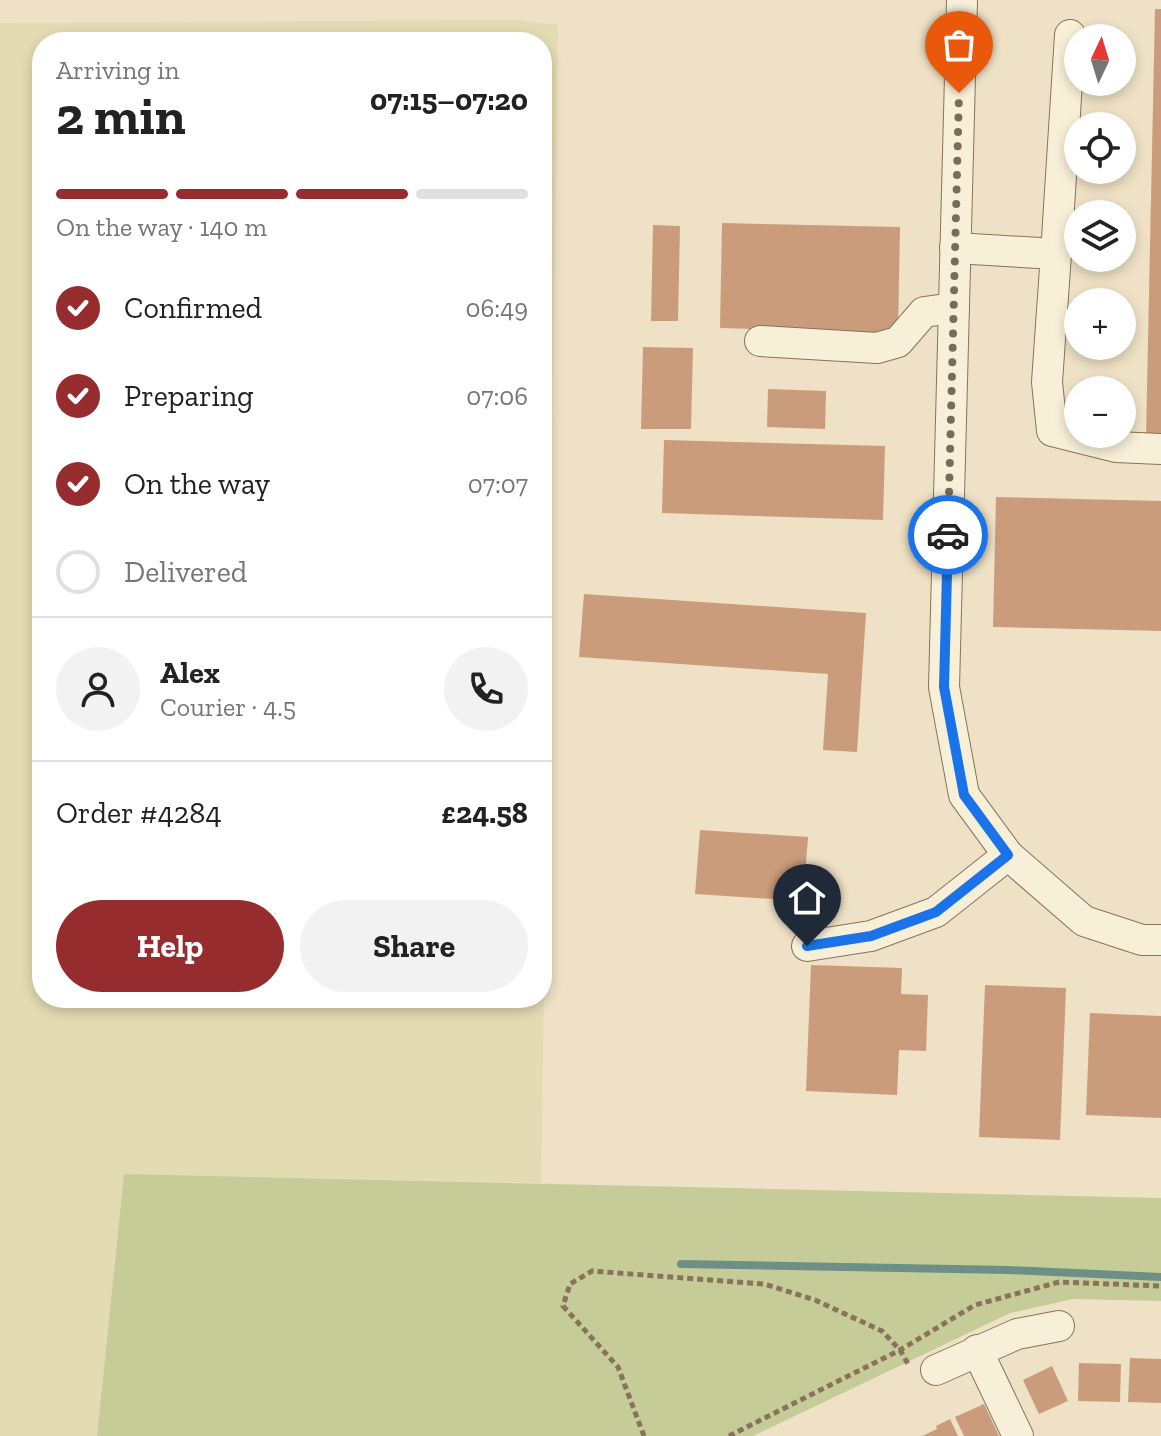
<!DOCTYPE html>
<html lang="en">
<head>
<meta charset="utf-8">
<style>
  :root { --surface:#fff; --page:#f2f2f2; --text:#222; --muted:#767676; --line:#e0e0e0; --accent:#962c2d }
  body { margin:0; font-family:"Zilla Slab",serif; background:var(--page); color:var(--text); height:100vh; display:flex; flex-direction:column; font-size:30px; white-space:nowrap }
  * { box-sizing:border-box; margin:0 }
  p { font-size:26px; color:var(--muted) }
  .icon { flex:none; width:44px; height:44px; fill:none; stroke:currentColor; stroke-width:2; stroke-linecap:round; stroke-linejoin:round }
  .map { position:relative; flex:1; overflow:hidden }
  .details { position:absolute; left:32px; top:32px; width:520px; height:976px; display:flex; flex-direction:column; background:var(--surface); border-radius:32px; box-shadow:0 4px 12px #0003 }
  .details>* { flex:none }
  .needle { width:52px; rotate:4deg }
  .fabs { position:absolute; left:1064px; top:24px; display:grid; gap:16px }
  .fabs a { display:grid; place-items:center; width:72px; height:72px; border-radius:50%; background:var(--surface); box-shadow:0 4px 12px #0003; font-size:40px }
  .pin { position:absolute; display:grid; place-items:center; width:68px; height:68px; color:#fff; margin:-82px -34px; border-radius:50% 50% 50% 0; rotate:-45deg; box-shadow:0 0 8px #0007 }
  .pin .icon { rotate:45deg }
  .courier { position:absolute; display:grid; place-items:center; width:80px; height:80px; margin:-40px; border:6px solid #1a73e8; border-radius:50%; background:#fff; color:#222; box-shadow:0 2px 10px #0007 }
  .headline em { font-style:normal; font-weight:700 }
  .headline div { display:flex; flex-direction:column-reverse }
  .headline { display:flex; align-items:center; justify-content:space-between; height:136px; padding:0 24px }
  h1 { font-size:52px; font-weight:700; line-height:60px }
  .bar { display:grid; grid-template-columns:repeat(4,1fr); gap:12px 8px; align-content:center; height:96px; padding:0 24px }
  .bar i { height:10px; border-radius:6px; background:var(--line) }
  .bar .selected { background:var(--accent) }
  .bar p { grid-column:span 4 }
  .line { display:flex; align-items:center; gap:20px; padding:0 24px; border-top:2px solid var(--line) }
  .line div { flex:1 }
  .round { display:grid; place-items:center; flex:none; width:84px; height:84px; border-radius:42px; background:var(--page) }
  ol { padding:0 24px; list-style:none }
  li { display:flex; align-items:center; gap:24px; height:88px }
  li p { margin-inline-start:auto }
  li .icon { padding:8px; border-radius:50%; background:var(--accent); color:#fff; stroke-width:4 }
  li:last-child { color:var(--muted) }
  li i { width:44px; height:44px; border:4px solid var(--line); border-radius:50% }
  .action { display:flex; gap:16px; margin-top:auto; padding:16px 24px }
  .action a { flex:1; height:92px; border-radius:48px; background:var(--accent); color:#fff; font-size:32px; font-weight:700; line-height:92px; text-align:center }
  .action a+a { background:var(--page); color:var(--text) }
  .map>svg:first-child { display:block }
</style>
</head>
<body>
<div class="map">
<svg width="1161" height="1436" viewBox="0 0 1161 1436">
  <rect width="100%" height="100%" fill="#eee1c5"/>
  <path fill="#e3dbb2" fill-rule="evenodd" d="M515,20L558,25L541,1183L124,1174L97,1436H0V23ZM42,42H542V998H42Z"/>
  <polygon fill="#c6cc98" points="124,1174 1161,1198 1161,1301 1073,1299 1010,1313 753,1436 97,1436"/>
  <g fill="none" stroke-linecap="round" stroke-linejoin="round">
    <polyline stroke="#6d8f86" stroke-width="8" points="681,1264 1008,1270 1161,1277"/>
  </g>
  <g fill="#cb9c7b">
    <polygon points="1155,9 1161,9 1161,437 1146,437"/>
    <polygon points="722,223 900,227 898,333 720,328"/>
    <polygon points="653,225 680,226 678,321 651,321"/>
    <polygon points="643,347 693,348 691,429 641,429"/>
    <polygon points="768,389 826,391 825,429 767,427"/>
    <polygon points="664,440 885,446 883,520 662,513"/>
    <polygon points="996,497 1161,501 1161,631 993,627"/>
    <polygon points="584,594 866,613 857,752 823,750 828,674 579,657"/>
    <polygon points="700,830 808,837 803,901 695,894"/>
    <polygon points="811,965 902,968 901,994 928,995 926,1051 899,1050 897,1095 806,1091"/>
    <polygon points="985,985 1066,988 1060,1140 979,1137"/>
    <polygon points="1090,1013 1161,1016 1161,1118 1086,1115"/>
    <polygon points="1130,1358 1161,1359 1161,1403 1128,1402"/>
    <polygon points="1079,1363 1121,1364 1120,1402 1078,1401"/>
    <polygon points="1052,1366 1068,1401 1039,1414 1023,1380"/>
    <polygon points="984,1404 999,1436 964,1436 955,1417"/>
    <polygon points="950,1419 958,1436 922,1436 937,1429 936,1426"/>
  </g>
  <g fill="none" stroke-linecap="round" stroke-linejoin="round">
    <defs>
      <g id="minor">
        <polyline points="962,0 944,687 964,795 1008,855 1084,921 1142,940 1161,940"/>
        <polyline points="955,248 1056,254 1047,382 1052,431 1116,447 1161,449"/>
        <polyline points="1056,254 1070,35"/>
        <polyline points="760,341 877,348 898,342 924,312 954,308"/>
        <polyline points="807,946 871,936 936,912 1008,855"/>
        <polyline points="977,1350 1018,1436"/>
        <polyline points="936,1370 1017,1334 1059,1326"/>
      </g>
    </defs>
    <use href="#minor" stroke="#88735b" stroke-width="32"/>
    <g stroke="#88735b" stroke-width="5" stroke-dasharray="6 4" stroke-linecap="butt">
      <polyline points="644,1436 618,1367 563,1306 570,1284 592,1271 764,1284 815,1300 882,1331 900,1350 908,1364"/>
      <polyline points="729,1436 900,1350 975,1305 1059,1282 1161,1286"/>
    </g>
    <use href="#minor" stroke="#f8efd8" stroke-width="30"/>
  </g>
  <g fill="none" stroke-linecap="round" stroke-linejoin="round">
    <polyline stroke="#786b59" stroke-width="8" stroke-dasharray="0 14.4" points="948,535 959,93"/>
    <polyline stroke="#1a73e8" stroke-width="10" points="807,946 871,936 936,912 1008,855 964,795 944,687 948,535"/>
  </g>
</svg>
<div class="fabs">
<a><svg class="needle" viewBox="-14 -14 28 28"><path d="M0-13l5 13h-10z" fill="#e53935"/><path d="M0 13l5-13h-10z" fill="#767676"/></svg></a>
<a><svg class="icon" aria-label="locate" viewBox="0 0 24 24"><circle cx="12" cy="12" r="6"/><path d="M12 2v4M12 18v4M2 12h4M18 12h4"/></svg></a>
<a><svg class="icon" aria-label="layers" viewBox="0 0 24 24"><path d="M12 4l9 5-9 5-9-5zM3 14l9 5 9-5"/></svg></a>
<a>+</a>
<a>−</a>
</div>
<div class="pin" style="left:959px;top:93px;background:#ea580c"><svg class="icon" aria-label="bag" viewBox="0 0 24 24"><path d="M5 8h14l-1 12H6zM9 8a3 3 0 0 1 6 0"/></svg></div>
<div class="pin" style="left:807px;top:946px;background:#1f2937"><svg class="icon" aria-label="home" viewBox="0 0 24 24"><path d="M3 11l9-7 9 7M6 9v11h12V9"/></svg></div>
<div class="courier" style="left:948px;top:535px"><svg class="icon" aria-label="car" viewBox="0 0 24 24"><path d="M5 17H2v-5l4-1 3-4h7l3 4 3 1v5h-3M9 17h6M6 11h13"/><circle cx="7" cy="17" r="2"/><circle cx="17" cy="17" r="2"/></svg></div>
<section class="details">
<div class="headline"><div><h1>2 min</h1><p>Arriving in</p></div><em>07:15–07:20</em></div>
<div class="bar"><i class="selected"></i><i class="selected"></i><i class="selected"></i><i></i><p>On the way · 140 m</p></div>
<ol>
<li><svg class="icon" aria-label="check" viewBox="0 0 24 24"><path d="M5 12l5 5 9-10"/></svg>Confirmed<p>06:49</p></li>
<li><svg class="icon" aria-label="check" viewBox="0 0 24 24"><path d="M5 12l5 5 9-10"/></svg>Preparing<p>07:06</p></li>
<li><svg class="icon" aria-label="check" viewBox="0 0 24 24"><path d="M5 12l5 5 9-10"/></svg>On the way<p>07:07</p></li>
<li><i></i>Delivered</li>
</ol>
<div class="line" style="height:144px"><a class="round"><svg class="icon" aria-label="person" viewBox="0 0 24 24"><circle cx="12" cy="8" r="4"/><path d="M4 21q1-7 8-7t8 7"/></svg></a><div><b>Alex</b><p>Courier · 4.5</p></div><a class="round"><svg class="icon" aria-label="phone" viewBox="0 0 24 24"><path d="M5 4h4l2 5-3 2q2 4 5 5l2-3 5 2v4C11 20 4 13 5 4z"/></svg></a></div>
<div class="line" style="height:104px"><div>Order #4284</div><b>£24.58</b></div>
<div class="action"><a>Help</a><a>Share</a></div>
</section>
</div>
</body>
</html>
